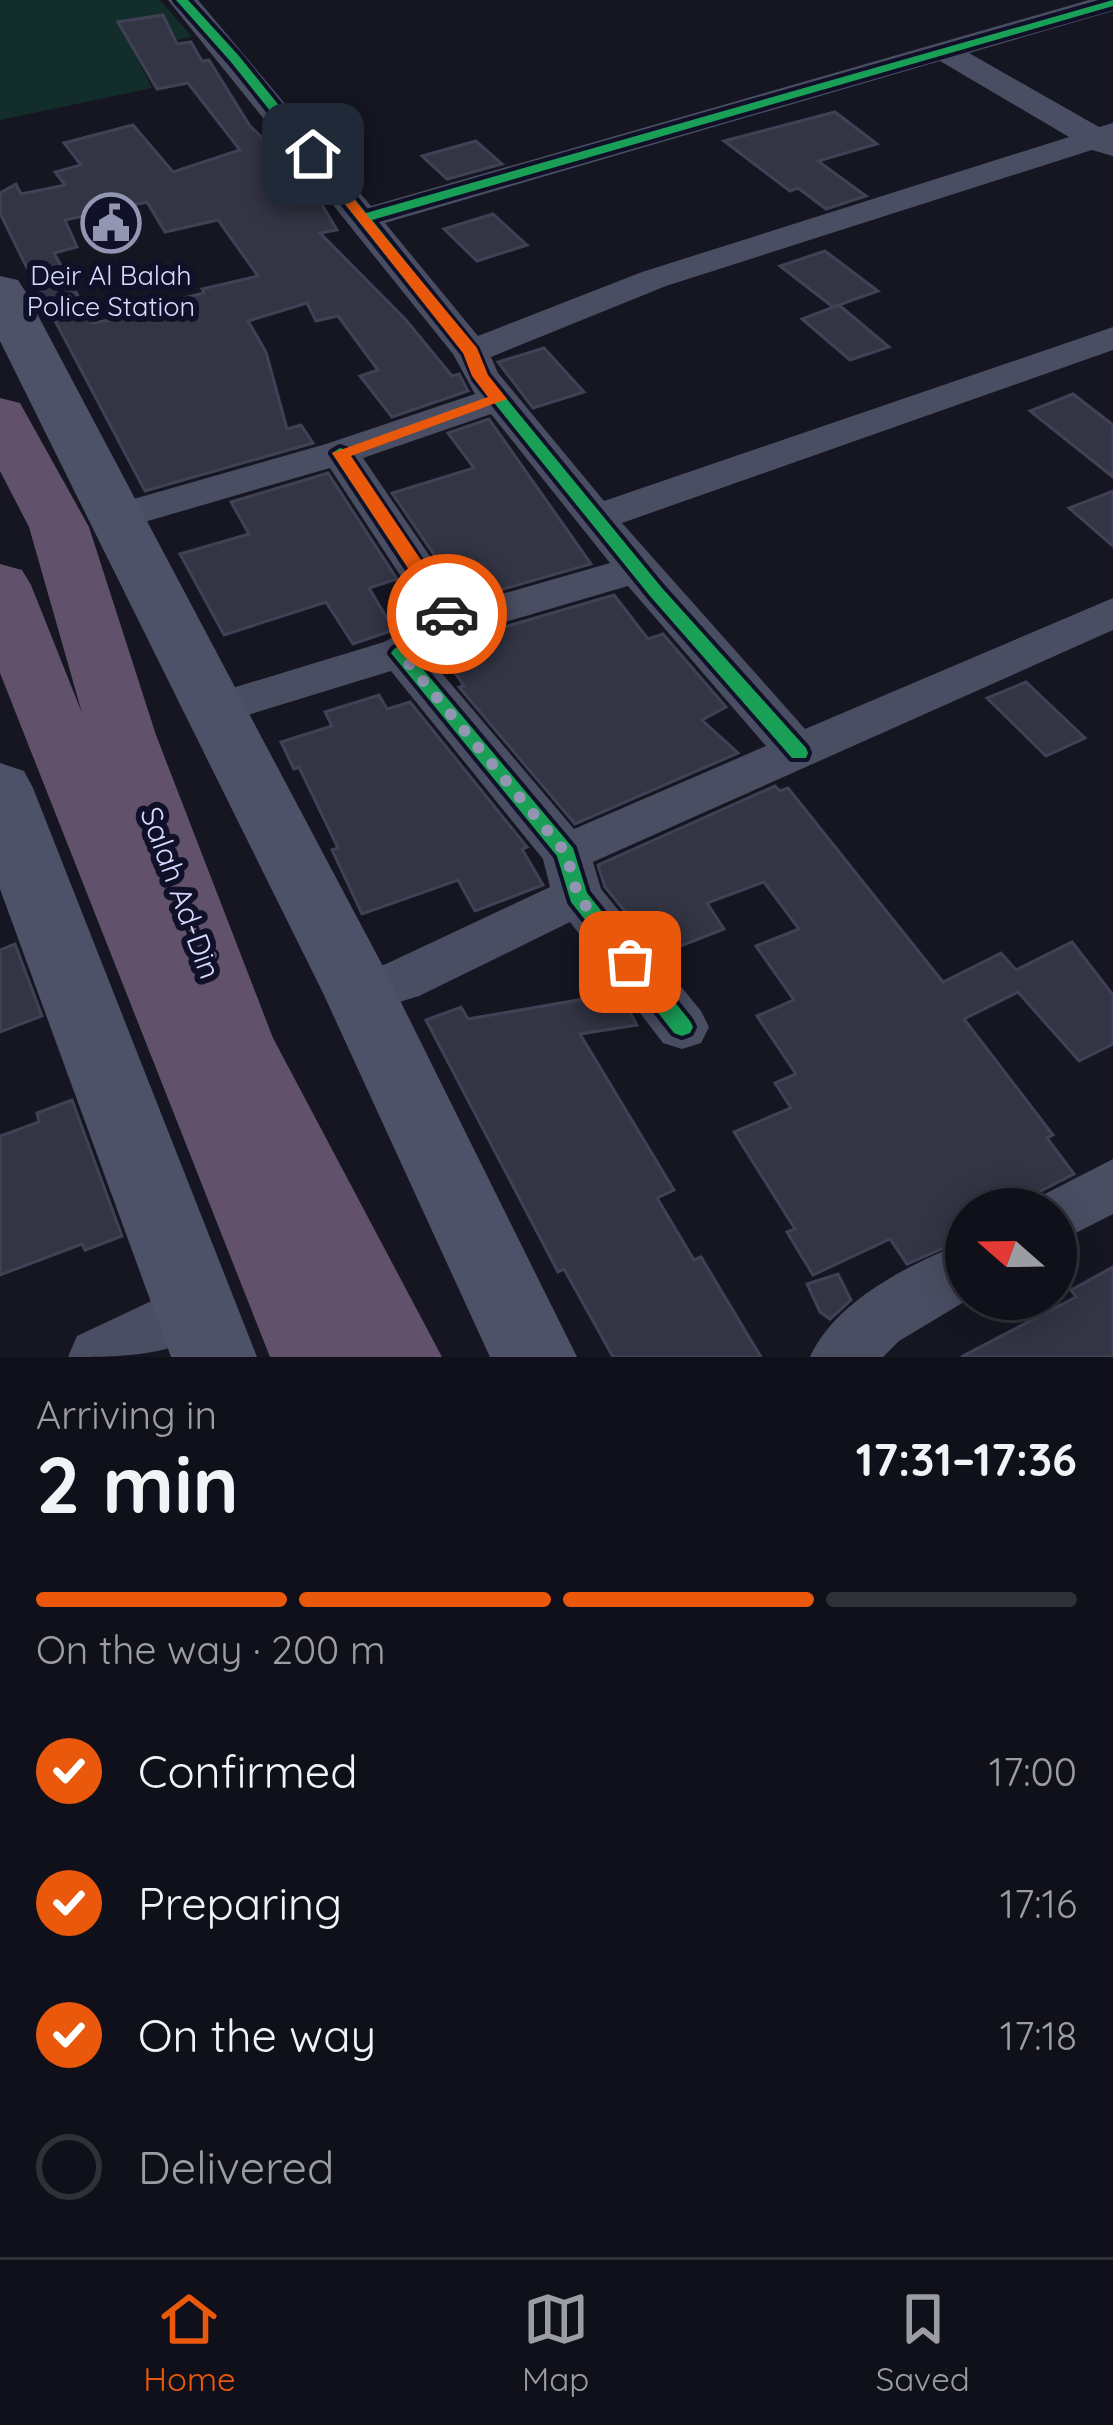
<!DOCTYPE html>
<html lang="en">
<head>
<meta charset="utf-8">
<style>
  :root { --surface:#10101a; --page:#1e1e27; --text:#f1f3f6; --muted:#9c9da2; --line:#303039; --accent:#ea580c }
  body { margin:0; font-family:Quicksand,sans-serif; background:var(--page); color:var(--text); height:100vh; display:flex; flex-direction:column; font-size:45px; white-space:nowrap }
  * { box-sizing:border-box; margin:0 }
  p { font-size:39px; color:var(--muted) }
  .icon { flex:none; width:66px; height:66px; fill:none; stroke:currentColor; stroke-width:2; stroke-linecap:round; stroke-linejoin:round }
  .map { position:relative; height:1357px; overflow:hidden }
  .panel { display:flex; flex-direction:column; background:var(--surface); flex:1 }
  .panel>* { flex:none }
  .needle { width:78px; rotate:290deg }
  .fabs { position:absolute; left:945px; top:1188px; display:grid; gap:24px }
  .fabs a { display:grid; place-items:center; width:132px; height:132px; border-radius:50%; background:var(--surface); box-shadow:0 6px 30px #0003,0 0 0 3px var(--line); font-size:60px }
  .pin { position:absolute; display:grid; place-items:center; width:102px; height:102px; color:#fff; margin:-51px; border-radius:24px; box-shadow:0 6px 18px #0006 }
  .courier { position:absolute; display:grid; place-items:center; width:120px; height:120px; margin:-60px; border:9px solid #ea580c; border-radius:50%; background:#fff; color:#222; box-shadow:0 3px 15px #0007 }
  .summary em { font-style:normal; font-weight:700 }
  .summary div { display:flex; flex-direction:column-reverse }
  .summary { display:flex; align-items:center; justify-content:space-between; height:204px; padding:0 36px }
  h1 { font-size:78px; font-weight:700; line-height:90px }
  .bar { display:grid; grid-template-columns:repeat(4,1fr); gap:18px 12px; align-content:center; height:144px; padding:0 36px }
  .bar i { height:15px; border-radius:9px; background:var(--line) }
  .bar .selected { background:var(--accent) }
  .bar p { grid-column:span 4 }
  ol { padding:0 36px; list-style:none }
  li { display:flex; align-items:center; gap:36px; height:132px }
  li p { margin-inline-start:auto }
  li .icon { padding:12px; border-radius:50%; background:var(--accent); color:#fff; stroke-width:4 }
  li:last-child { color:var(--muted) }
  li i { width:66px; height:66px; border:6px solid var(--line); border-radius:50% }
  .dock { display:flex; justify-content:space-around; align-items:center; height:168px; border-top:3px solid var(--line); background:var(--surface); font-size:33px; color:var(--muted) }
  .dock a { display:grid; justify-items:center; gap:6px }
  .dock .selected { color:var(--accent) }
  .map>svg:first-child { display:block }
</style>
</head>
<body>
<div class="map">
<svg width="1113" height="1357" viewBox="0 0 1113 1357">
  <rect width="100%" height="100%" fill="#161622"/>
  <polygon fill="#132e2a" points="0,0 160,0 192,37 132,48 152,88 0,120"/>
  <g fill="#333444" stroke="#414156" stroke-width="3" fill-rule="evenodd">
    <path d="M163,15L177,44L191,42L202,61L209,60L250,126L308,181L337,230L320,233L406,320L452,376L459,374L468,391L392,417L360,376L378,370L338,316L316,321L307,303L248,321L266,352L287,429L301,425L313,443L145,491L23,260L0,213V193L16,184L21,194L65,185L55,172L81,165L64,143L133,125L173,172L240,150L188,83L157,89L118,22ZM147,202L165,232L218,220L258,276L202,289L204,293L175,300L178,307L93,323L54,253L77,247L65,220Z"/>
    <polygon points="835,112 877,144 818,161 866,196 826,209 798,188 790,191 724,141"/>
    <polygon points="476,141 502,164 447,179 422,156"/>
    <polygon points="493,214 527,245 477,261 444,229"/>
    <polygon points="825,251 878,291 833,307 780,266"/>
    <polygon points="839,305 889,347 850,360 802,319"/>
    <polygon points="544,348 584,392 533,408 498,362"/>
    <polygon points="1073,394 1113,425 1113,477 1030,411"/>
    <polygon points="489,419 591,564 465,600 392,493 474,468 448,433"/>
    <polygon points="328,473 397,579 369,588 394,630 353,644 326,602 224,635 180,554 249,534 231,502"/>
    <polygon points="1113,491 1113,546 1069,508"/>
    <polygon points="614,595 648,639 663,634 726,707 702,720 738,753 575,824 459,687 464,686 442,654 470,637"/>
    <polygon points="1026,682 1085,738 1046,756 987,698"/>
    <polygon points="379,695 387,709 410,702 527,847 522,849 543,885 475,911 458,880 362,914 332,850 338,848 299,767 294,769 281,742 332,726 325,712"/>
    <polygon points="775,786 780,791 788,788 943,982 1001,953 1016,970 1072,942 1113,995 1113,1044 1079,1061 1018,992 964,1019 1053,1135 1047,1138 1074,1174 1033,1195 1027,1209 966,1209 966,1238 907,1264 890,1239 813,1275 787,1232 795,1229 734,1132 791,1108 775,1083 796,1074 757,1016 794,1000 756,946 799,929 764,882 707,903 724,929 660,954 605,887 598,865"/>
    <polygon points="15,944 42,1016 0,1032 0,950"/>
    <polygon points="619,993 637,1025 580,1034 674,1190 657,1198 694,1260 701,1257 761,1357 613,1357 564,1269 558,1272 426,1020 461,1007 468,1019"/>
    <polygon points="72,1100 122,1236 85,1250 82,1244 0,1275 0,1136 39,1122 37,1113"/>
    <polygon points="1113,1267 1113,1357 961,1357 1076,1297 1071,1290"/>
    <polygon points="838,1274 851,1300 830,1319 820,1312 807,1284"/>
  </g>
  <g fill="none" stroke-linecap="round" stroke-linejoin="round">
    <g fill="#4a4e63" fill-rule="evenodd">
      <path d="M168,0H198L371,206L1089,0H1113V11L969,53L1099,127L1113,123V156L1092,150L666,286L491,357L498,373L604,501L1113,327V350L622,523L805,729L1113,598V630L593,862L601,889L701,1011L709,1027L701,1043L682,1049L663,1043L570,922L419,996L360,1014L341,1008L334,993L341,978L386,964L550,887L543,859L391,671L212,726L196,721L189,710L196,699L384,642L428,618L330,468L117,530L102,526L96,517L102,508L326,444L475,394L453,354ZM940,61L1069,137L642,272L478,336L385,223ZM491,414L610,563L463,605L363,458ZM628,586L766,746L574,829L428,657L468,633Z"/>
      <polygon points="1113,1159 1113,1214 1056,1243 1056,1209 1031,1209 1035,1199"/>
      <path d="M966,1242L969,1299L899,1341L883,1357H810C835,1301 911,1263 966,1242Z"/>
      <path d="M196,1280L217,1288L226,1308C200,1357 122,1357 68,1357L77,1336Z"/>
    </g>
    <g fill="#4d5269" fill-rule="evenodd">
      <polygon points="0,276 18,280 25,291 386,972 577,1357 490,1357 323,993 0,341"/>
      <polygon points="0,763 24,771 33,788 257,1357 171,1357 0,889"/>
    </g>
    <polygon fill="#61516a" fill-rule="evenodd" points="0,398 20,403 89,527 156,735 273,1038 442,1357 270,1357 0,673 0,564 22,570 31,585 82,713 29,527 0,471"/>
    <defs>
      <g id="cycleway">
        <polygon points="176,0 188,0 239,56 366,213 1113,0 1113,6 372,220 476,349 487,375 662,588 806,748 808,753 806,758 792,758 650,596 475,379 464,353 231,62"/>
        <polygon points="340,448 346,450 462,623 411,655 573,848 587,893 690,1021 693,1027 690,1033 682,1036 674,1033 571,902 557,856 391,653 394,649 443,621 332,453"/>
      </g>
    </defs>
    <use href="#cycleway" stroke="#101128" stroke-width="8"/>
    <use href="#cycleway" fill="#1a9f57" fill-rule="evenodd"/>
  </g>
  <polygon fill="#ea580c" points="313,150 477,348 488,375 507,399 351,456 454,609 454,618 441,618 332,453 488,397 472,376 463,353 308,157"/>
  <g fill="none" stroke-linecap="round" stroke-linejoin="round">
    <polyline stroke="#9396b2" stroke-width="12" stroke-dasharray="0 21.6" points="447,614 453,623 400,653 566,853 578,896 630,962"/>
  </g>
  <defs>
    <symbol id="civic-ring" viewBox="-11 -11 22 22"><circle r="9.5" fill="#101128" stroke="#9396b2" stroke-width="1.5"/><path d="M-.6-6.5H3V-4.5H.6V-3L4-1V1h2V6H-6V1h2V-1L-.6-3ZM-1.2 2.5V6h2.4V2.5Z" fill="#9396b2"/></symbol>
  </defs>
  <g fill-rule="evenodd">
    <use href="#civic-ring" x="78" y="190" width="66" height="66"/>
  </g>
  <g text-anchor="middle" stroke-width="12" stroke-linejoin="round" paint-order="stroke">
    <g font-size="27" fill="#d7dbff" stroke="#101128">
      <text x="111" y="285">Deir Al Balah<tspan x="111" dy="31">Police Station</tspan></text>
    </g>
    <g font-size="30" fill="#d7dbff" stroke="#101128">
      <text transform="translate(180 893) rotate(70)" y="10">Salah Ad-Din</text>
    </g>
  </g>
</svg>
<div class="fabs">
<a><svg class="needle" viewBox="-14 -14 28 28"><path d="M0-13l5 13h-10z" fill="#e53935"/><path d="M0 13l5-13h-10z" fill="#9c9da2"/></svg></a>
</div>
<div class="pin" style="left:630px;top:962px;background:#ea580c"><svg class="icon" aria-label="bag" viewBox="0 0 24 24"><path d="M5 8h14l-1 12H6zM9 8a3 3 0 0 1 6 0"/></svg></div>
<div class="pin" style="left:313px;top:154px;background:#1f2937"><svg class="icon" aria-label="home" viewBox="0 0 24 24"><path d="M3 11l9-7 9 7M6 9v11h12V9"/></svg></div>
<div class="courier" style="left:447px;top:614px"><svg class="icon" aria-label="car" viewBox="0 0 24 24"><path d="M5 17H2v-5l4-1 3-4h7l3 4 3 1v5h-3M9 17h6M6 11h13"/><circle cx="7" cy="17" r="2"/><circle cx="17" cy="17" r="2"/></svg></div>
</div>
<section class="panel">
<div class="summary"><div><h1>2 min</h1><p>Arriving in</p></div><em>17:31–17:36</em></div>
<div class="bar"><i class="selected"></i><i class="selected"></i><i class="selected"></i><i></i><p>On the way · 200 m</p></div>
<ol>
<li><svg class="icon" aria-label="check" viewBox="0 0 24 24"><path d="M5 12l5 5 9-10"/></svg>Confirmed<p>17:00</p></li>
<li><svg class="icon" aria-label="check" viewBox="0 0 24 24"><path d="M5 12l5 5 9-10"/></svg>Preparing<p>17:16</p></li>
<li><svg class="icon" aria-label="check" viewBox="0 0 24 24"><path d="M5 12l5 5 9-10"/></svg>On the way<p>17:18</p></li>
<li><i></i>Delivered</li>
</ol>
</section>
<nav class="dock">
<a class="selected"><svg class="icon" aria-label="home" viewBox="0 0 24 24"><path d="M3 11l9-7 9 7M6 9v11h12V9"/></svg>Home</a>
<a><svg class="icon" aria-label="map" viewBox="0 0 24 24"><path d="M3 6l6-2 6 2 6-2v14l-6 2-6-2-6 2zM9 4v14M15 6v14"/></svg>Map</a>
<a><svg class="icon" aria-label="saved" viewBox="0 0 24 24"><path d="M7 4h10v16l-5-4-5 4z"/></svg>Saved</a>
</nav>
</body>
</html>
